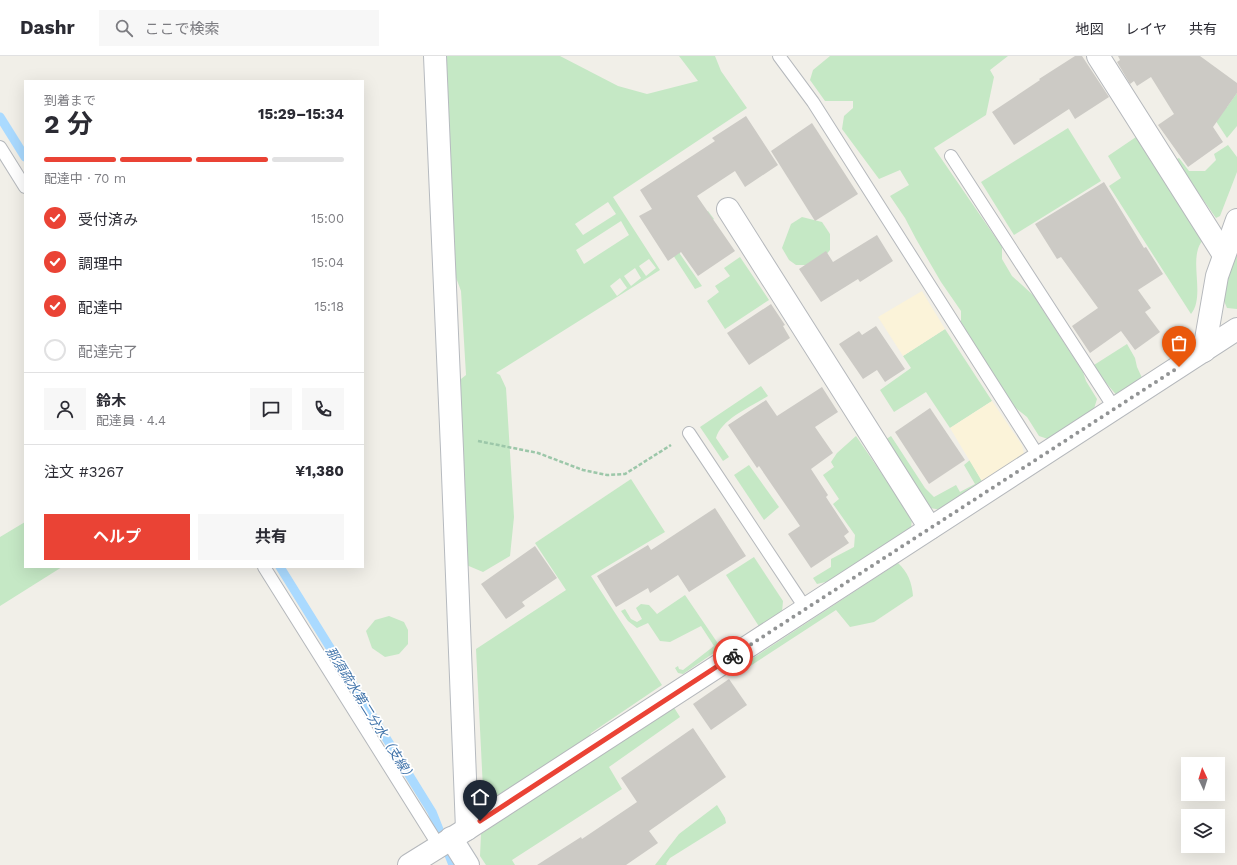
<!DOCTYPE html>
<html lang="ja">
<head>
<meta charset="utf-8">
<style>
  :root { --surface:#fff; --page:#f7f7f7; --text:#2b2b33; --muted:#7c7c81; --line:#e1e1e2; --accent:#ea4335 }
  body { margin:0; font-family:"Work Sans","Noto Sans JP",sans-serif; background:var(--page); color:var(--text); height:100vh; display:flex; flex-direction:column; font-size:15px; white-space:nowrap }
  * { box-sizing:border-box; margin:0 }
  p { font-size:13px; color:var(--muted) }
  .icon { flex:none; width:22px; height:22px; fill:none; stroke:currentColor; stroke-width:2; stroke-linecap:round; stroke-linejoin:round }
  .map { position:relative; flex:1; overflow:hidden }
  .drawer { position:absolute; left:24px; top:24px; width:340px; height:488px; display:flex; flex-direction:column; background:var(--surface); border-radius:0px; box-shadow:0 4px 16px #0002 }
  .drawer>* { flex:none }
  .needle { width:26px; rotate:356deg }
  .fabs { position:absolute; left:1181px; top:701px; display:grid; gap:8px }
  .fabs a { display:grid; place-items:center; width:44px; height:44px; border-radius:0px; background:var(--surface); box-shadow:0 4px 16px #0002; font-size:20px }
  .pin { position:absolute; display:grid; place-items:center; width:34px; height:34px; color:#fff; margin:-41px -17px; border-radius:50% 50% 50% 0; rotate:-45deg; box-shadow:0 0 4px #0007 }
  .pin .icon { rotate:45deg }
  .courier { position:absolute; display:grid; place-items:center; width:40px; height:40px; margin:-20px; border:3px solid #ea4335; border-radius:50%; background:#fff; color:#222; box-shadow:0 1px 5px #0007 }
  .headline em { font-style:normal; font-weight:700 }
  .headline div { display:flex; flex-direction:column-reverse }
  .headline { display:flex; align-items:center; justify-content:space-between; height:68px; padding:0 20px }
  h1 { font-size:26px; font-weight:700; line-height:30px }
  .bar { display:grid; grid-template-columns:repeat(4,1fr); gap:6px 4px; align-content:center; height:48px; padding:0 20px }
  .bar i { height:5px; border-radius:3px; background:var(--line) }
  .bar .active { background:var(--accent) }
  .bar p { grid-column:span 4 }
  .line { display:flex; align-items:center; gap:10px; padding:0 20px; border-top:1px solid var(--line) }
  .line div { flex:1 }
  .round { display:grid; place-items:center; flex:none; width:42px; height:42px; border-radius:0px; background:var(--page) }
  ol { padding:0 20px; list-style:none }
  li { display:flex; align-items:center; gap:12px; height:44px }
  li p { margin-inline-start:auto }
  li .icon { padding:4px; border-radius:50%; background:var(--accent); color:#fff; stroke-width:4 }
  li:last-child { color:var(--muted) }
  li i { width:22px; height:22px; border:2px solid var(--line); border-radius:50% }
  .action { display:flex; gap:8px; margin-top:auto; padding:8px 20px }
  .action a { flex:1; height:46px; border-radius:0px; background:var(--accent); color:#fff; font-size:16px; font-weight:700; line-height:46px; text-align:center }
  .action a+a { background:var(--page); color:var(--text) }
  header { display:flex; align-items:center; gap:24px; box-sizing:border-box; height:56px; padding:0 20px; background:var(--surface); border-bottom:1px solid var(--line) }
  header strong { font-size:19px }
  nav { display:flex; gap:22px; margin-inline-start:auto; font-size:14px }
  .search { width:280px; height:36px; background:var(--page); display:flex; align-items:center; gap:10px; box-sizing:border-box; padding:0 14px; border-radius:0px; color:var(--muted); font-size:15px }
  .map>svg:first-child { display:block }
</style>
</head>
<body>
<header>
<strong>Dashr</strong>
<div class="search"><svg class="icon" aria-label="search" viewBox="0 0 24 24"><circle cx="10" cy="10" r="6"/><path d="M15 15l6 6"/></svg>ここで検索</div>
<nav><a>地図</a><a>レイヤ</a><a>共有</a></nav>
</header>
<div class="map">
<svg width="1237" height="809" viewBox="0 0 1237 809">
  <rect width="100%" height="100%" fill="#f1efe8"/>
  <g fill="#c5e8c5" fill-rule="evenodd">
    <path d="M446,0H560L618,30L647,38L698,25L679,0H715L721,15L747,52L613,141L660,214L496,317L500,319L506,332L514,461L510,500L483,516L464,508L458,331L461,323L466,319L461,235L454,216ZM608,146L616,158L583,179L575,168ZM621,165L629,179L584,208L576,194ZM649,203L656,212L646,220L639,210ZM635,212L641,222L631,230L624,220ZM620,222L627,232L617,240L610,230Z"/>
    <polygon points="830,0 1008,0 990,14 994,21 986,59 934,92 1002,191 1002,203 1012,220 1033,239 1083,316 1086,325 1097,343 1093,356 1048,383 1039,380 1027,361 1012,349 961,266 961,255 941,226 916,183 905,162 890,140 909,129 900,114 879,123 842,73 844,60 853,52 853,45 825,45 810,24 813,14"/>
    <polygon points="1191,27 1227,51 1237,37 1237,70 1227,82"/>
    <polygon points="1068,72 1101,125 1014,179 981,126"/>
    <path d="M1136,81L1152,107L1204,182C1202,185 1199,189 1198,193C1192,212 1204,242 1191,258L1109,130L1121,122L1108,100Z"/>
    <polygon points="1228,89 1237,101 1237,116 1220,160 1216,162 1175,104 1179,102 1189,115 1205,115 1216,104 1214,98"/>
    <path d="M708,155L714,163C699,173 682,179 680,198L702,230L695,233L664,185Z"/>
    <polygon points="802,161 822,166 830,178 830,194 824,201 814,209 796,209 789,204 782,192 791,168"/>
    <polygon points="1237,183 1237,253 1227,252 1222,240"/>
    <polygon points="740,201 769,244 725,273 707,245 719,236 715,230 730,220 724,212"/>
    <polygon points="945,273 992,345 950,372 926,336 894,356 880,334 911,312 903,300"/>
    <polygon points="1127,288 1135,302 1137,311 1143,324 1118,341 1102,322 1094,309"/>
    <path d="M761,330L768,340C752,350 721,363 716,382L729,401L723,405L700,371Z"/>
    <polygon points="856,380 912,462 911,473 830,525 817,528 813,522 831,511 831,503 854,491 855,479 833,448 839,443 823,419 834,411 831,406 837,397"/>
    <polygon points="891,380 925,432 934,441 956,429 960,436 975,428 964,409 970,404 983,427 942,454 930,452 885,384"/>
    <polygon points="749,409 779,451 764,464 734,419"/>
    <polygon points="631,423 665,476 591,520 662,629 591,677 587,686 503,738 490,740 483,733 476,593 566,534 535,487"/>
    <polygon points="25,466 25,511 62,511 0,550 0,481"/>
    <polygon points="754,501 783,545 782,556 760,572 726,519"/>
    <path d="M898,507C908,516 912,527 913,540L874,566L850,571L836,554L738,618L735,614Z"/>
    <polygon points="685,539 721,592 683,618 678,617 675,612 678,610 679,613 683,614 714,590 701,570 670,586 660,585 648,567 637,572 628,565 621,555 625,553 631,563 637,566 642,563 636,552 641,548 649,549 657,558"/>
    <polygon points="389,560 404,566 408,574 408,588 399,598 385,601 372,592 366,575 375,564"/>
    <polygon points="673,650 680,661 609,711 622,733 512,804 515,809 486,809 480,800 481,778"/>
    <polygon points="717,749 725,762 726,767 670,802 666,808 667,809 655,809 679,778"/>
  </g>
  <g fill="#fbf3d9">
    <polygon points="922,235 945,273 903,300 878,261"/>
    <polygon points="992,345 1022,389 1024,398 983,427 950,372"/>
  </g>
  <g fill="none" stroke-linecap="round" stroke-linejoin="round">
    <g stroke="#aadaff" stroke-width="9">
      <polyline points="0,61 25,101"/>
      <polyline points="280,511 432,756 453,809"/>
    </g>
  </g>
  <g fill="#cccac5">
    <polygon points="1075,0 1082,0 1109,41 1075,63 1069,53 1014,89 992,56 1040,24 1039,23"/>
    <polygon points="1118,0 1200,0 1237,27 1237,37 1213,71 1223,86 1188,111 1158,69 1174,58 1151,21 1137,30 1134,25 1130,28 1117,6 1120,4"/>
    <polygon points="746,60 778,109 745,131 735,115 697,140 735,195 698,220 681,196 668,205 639,160 652,153 640,134 715,85 712,82"/>
    <polygon points="812,67 858,138 815,165 771,95"/>
    <polygon points="1104,126 1144,192 1146,191 1163,218 1138,234 1151,252 1145,256 1160,276 1135,294 1121,275 1090,297 1072,270 1098,252 1061,201 1057,203 1035,168"/>
    <polygon points="877,179 893,205 860,226 858,223 821,246 799,213 826,195 833,206"/>
    <polygon points="771,248 785,269 783,270 790,282 749,309 727,277"/>
    <polygon points="876,270 905,313 885,326 877,314 863,323 839,288 859,275 862,279"/>
    <polygon points="822,331 838,356 815,371 833,397 811,413 828,439 826,441 849,476 844,480 849,487 811,512 788,478 800,470 759,410 757,412 728,369 766,344 777,360"/>
    <polygon points="930,352 965,404 929,428 895,376"/>
    <polygon points="715,452 746,500 689,536 678,519 650,537 648,532 616,551 597,520 648,489 651,494"/>
    <polygon points="535,490 557,522 522,546 525,550 506,563 481,528"/>
    <polygon points="729,623 747,649 711,674 693,648"/>
    <polygon points="693,672 726,721 649,775 658,787 626,809 537,809 581,781 582,783 637,746 621,722"/>
  </g>
  <g fill="none" stroke-linecap="round" stroke-linejoin="round">
    <defs>
      <g id="lane">
        <polyline points="779,0 813,46 1039,401"/>
        <polyline points="0,91 25,131"/>
        <polyline points="951,100 1115,353"/>
        <polyline points="689,377 806,553"/>
        <polyline points="264,511 439,790"/>
      </g>
      <g id="street">
        <polyline points="1098,0 1224,199"/>
        <polyline points="728,153 930,472"/>
        <polyline points="1204,295 1217,220 1237,164"/>
        <polyline points="409,809 467,773 1237,273"/>
      </g>
      <g id="secondary">
        <polyline points="435,0 452,393 467,773"/>
        <polyline points="451,782 468,809"/>
      </g>
    </defs>
    <use href="#lane" stroke="#b5b8bc" stroke-width="14"/>
    <use href="#street" stroke="#b5b8bc" stroke-width="24"/>
    <use href="#secondary" stroke="#b6babf" stroke-width="24"/>
    <polyline stroke="#9cc7a9" stroke-width="2.5" stroke-dasharray="4 2" stroke-linecap="butt" points="478,385 538,397 583,414 607,419 625,418 671,389"/>
    <use href="#lane" stroke="#fff" stroke-width="12"/>
    <use href="#street" stroke="#fff" stroke-width="22"/>
    <use href="#secondary" stroke="#fff" stroke-width="22"/>
  </g>
  <g fill="none" stroke-linecap="round" stroke-linejoin="round">
    <polyline stroke="#929495" stroke-width="4" stroke-dasharray="0 7.2" points="733,600 1179,311"/>
    <polyline stroke="#ea4335" stroke-width="5" points="480,765 733,600"/>
  </g>
  <g text-anchor="middle" stroke-width="3.5" stroke-linejoin="round" paint-order="stroke">
    <g font-size="13" font-style="italic" fill="#4174aa" stroke="#fff">
      <text transform="translate(371 658) rotate(58)" y="5">那須疏水第二分水（支線）</text>
    </g>
  </g>
</svg>
<div class="fabs">
<a><svg class="needle" viewBox="-14 -14 28 28"><path d="M0-13l5 13h-10z" fill="#e53935"/><path d="M0 13l5-13h-10z" fill="#7c7c81"/></svg></a>
<a><svg class="icon" aria-label="layers" viewBox="0 0 24 24"><path d="M12 4l9 5-9 5-9-5zM3 14l9 5 9-5"/></svg></a>
</div>
<div class="pin" style="left:1179px;top:311px;background:#ea580c"><svg class="icon" aria-label="bag" viewBox="0 0 24 24"><path d="M5 8h14l-1 12H6zM9 8a3 3 0 0 1 6 0"/></svg></div>
<div class="pin" style="left:480px;top:765px;background:#1f2937"><svg class="icon" aria-label="home" viewBox="0 0 24 24"><path d="M3 11l9-7 9 7M6 9v11h12V9"/></svg></div>
<div class="courier" style="left:733px;top:600px"><svg class="icon" aria-label="bike" viewBox="0 0 24 24"><circle cx="6" cy="16" r="4"/><circle cx="18" cy="16" r="4"/><path d="M6 16l4-8h5l3 8M10 8l3 8H6M13 5h3"/></svg></div>
<section class="drawer">
<div class="headline"><div><h1>2 分</h1><p>到着まで</p></div><em>15:29–15:34</em></div>
<div class="bar"><i class="active"></i><i class="active"></i><i class="active"></i><i></i><p>配達中 · 70 m</p></div>
<ol>
<li><svg class="icon" aria-label="check" viewBox="0 0 24 24"><path d="M5 12l5 5 9-10"/></svg>受付済み<p>15:00</p></li>
<li><svg class="icon" aria-label="check" viewBox="0 0 24 24"><path d="M5 12l5 5 9-10"/></svg>調理中<p>15:04</p></li>
<li><svg class="icon" aria-label="check" viewBox="0 0 24 24"><path d="M5 12l5 5 9-10"/></svg>配達中<p>15:18</p></li>
<li><i></i>配達完了</li>
</ol>
<div class="line" style="height:72px"><a class="round"><svg class="icon" aria-label="person" viewBox="0 0 24 24"><circle cx="12" cy="8" r="4"/><path d="M4 21q1-7 8-7t8 7"/></svg></a><div><b>鈴木</b><p>配達員 · 4.4</p></div><a class="round"><svg class="icon" aria-label="chat" viewBox="0 0 24 24"><path d="M4 5h16v11H9l-5 4z"/></svg></a><a class="round"><svg class="icon" aria-label="phone" viewBox="0 0 24 24"><path d="M5 4h4l2 5-3 2q2 4 5 5l2-3 5 2v4C11 20 4 13 5 4z"/></svg></a></div>
<div class="line" style="height:52px"><div>注文 #3267</div><b>¥1,380</b></div>
<div class="action"><a>ヘルプ</a><a>共有</a></div>
</section>
</div>
</body>
</html>
